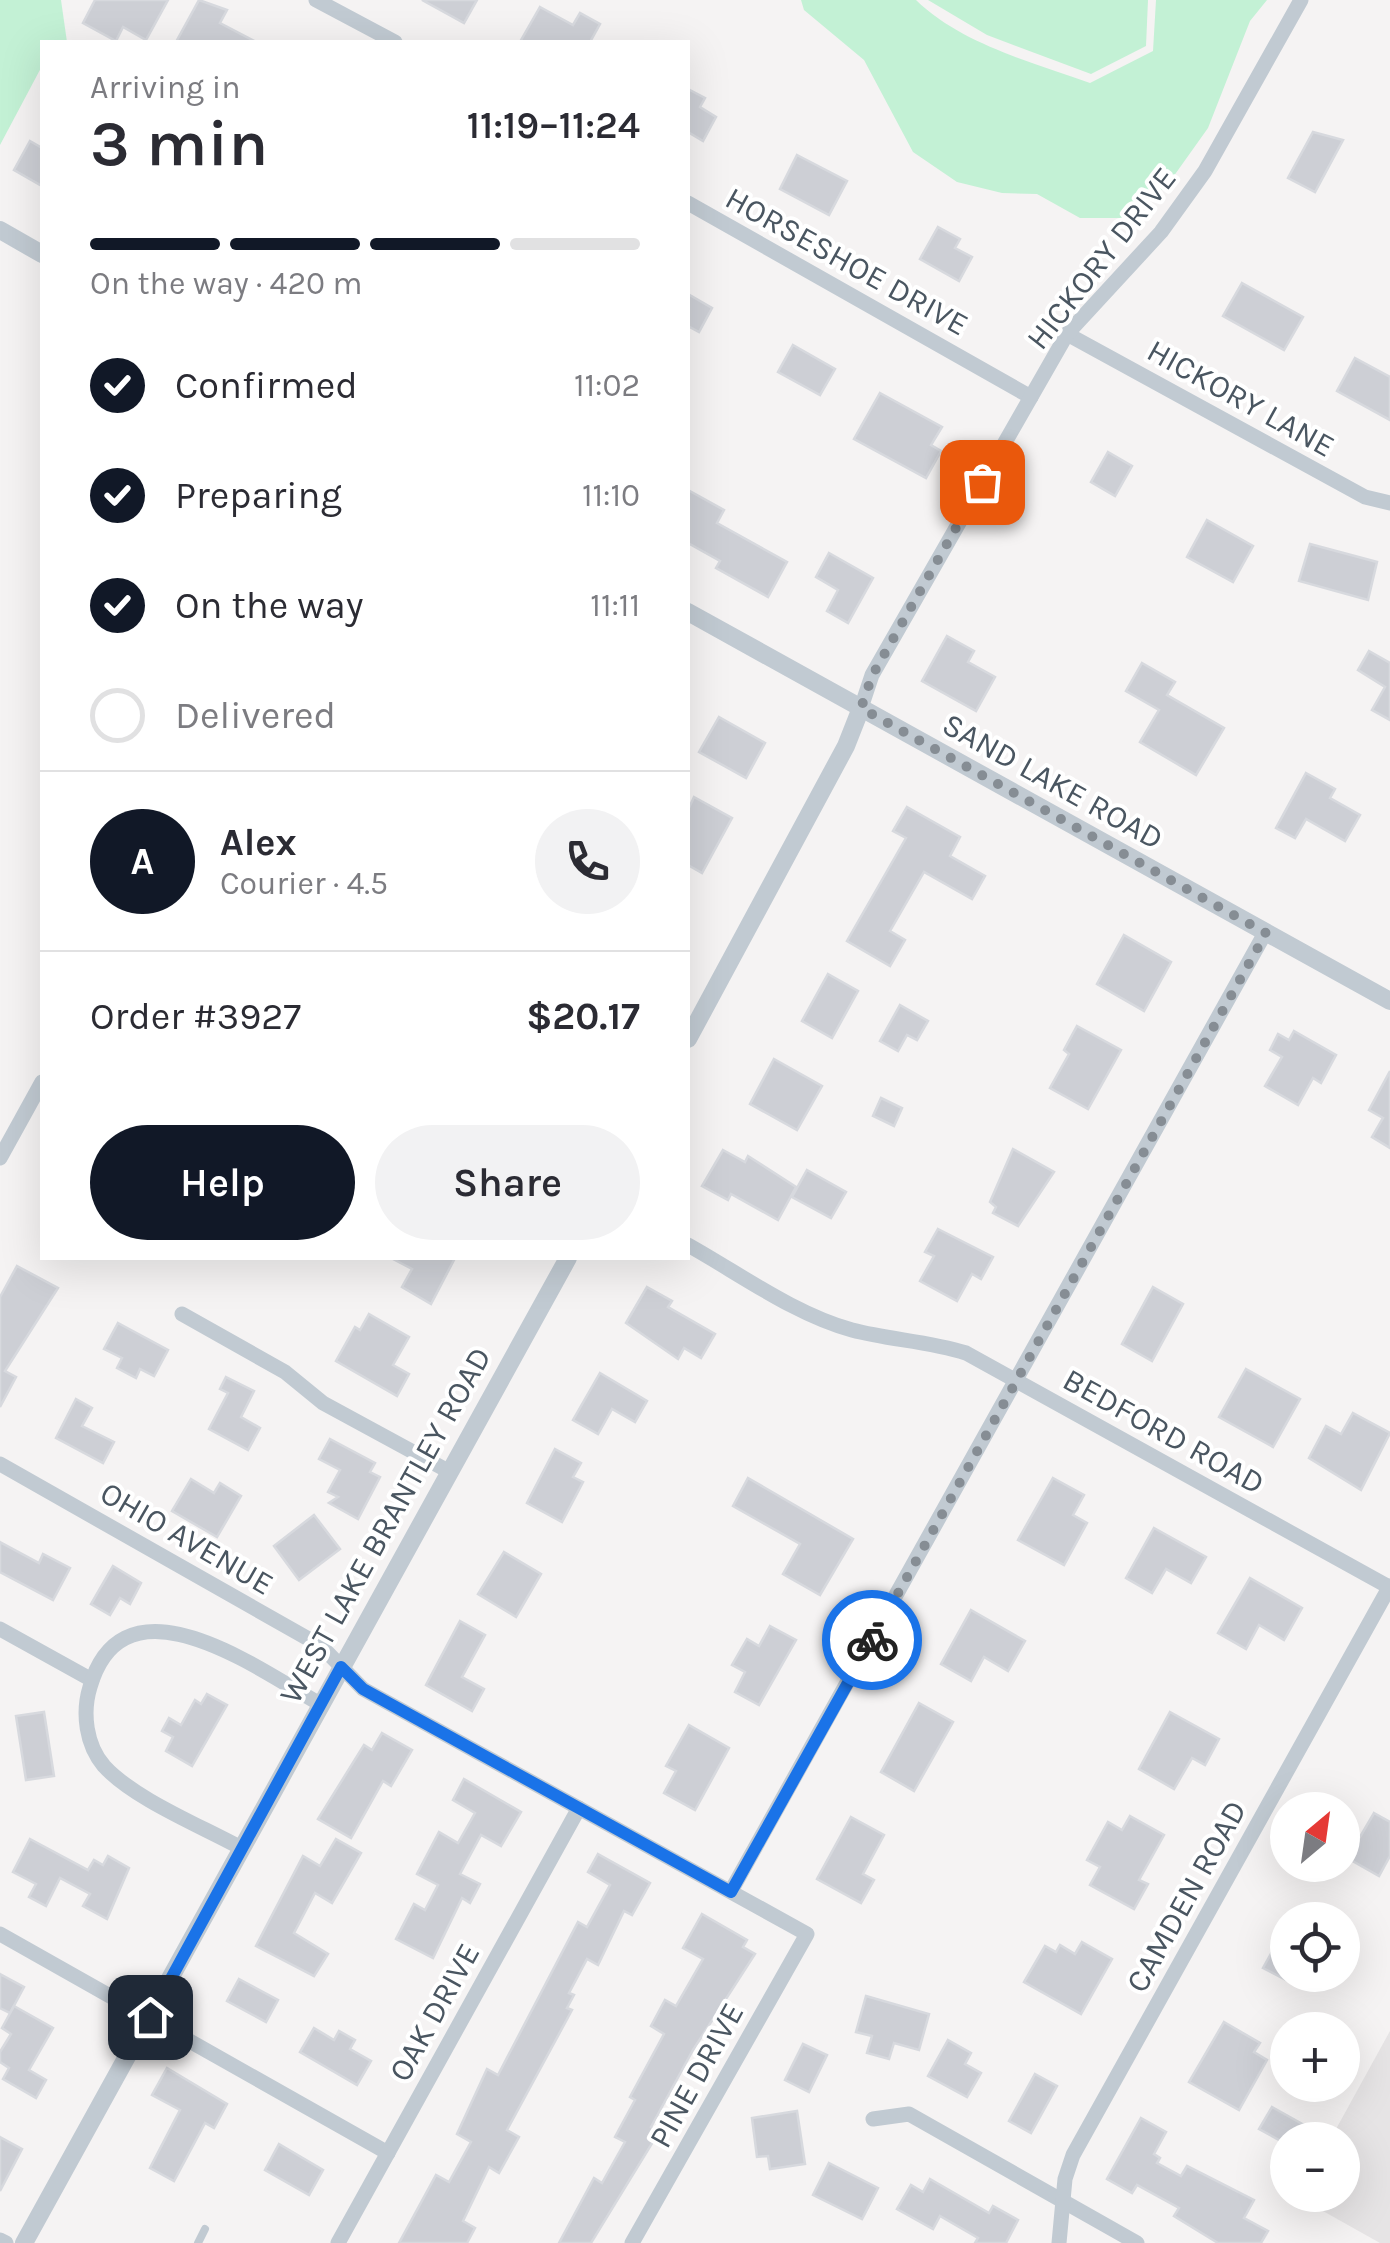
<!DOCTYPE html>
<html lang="en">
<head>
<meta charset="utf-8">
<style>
  :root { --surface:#fff; --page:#f2f2f3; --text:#2b2b33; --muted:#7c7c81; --line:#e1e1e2; --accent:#111827 }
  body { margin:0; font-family:Karla,sans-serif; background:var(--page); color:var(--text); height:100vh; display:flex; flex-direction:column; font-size:38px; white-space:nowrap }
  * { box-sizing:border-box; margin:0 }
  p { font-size:32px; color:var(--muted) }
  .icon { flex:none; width:55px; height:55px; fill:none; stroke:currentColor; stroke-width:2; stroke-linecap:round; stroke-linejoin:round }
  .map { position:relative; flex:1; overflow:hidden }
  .panel { position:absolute; left:40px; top:40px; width:650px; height:1220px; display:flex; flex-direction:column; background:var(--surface); border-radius:0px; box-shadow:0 10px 40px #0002 }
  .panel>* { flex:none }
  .needle { width:65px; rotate:29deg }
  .tools { position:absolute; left:1270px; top:1792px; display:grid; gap:20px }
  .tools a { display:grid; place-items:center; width:90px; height:90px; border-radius:50%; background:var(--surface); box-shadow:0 10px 40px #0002; font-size:50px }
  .pin { position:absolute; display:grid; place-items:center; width:85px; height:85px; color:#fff; margin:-42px; border-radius:20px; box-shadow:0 5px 15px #0006 }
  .courier { position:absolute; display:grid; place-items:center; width:100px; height:100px; margin:-50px; border:8px solid #1a73e8; border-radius:50%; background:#fff; color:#222; box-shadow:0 2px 12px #0007 }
  .headline em { font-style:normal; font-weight:600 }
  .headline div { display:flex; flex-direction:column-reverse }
  .headline { display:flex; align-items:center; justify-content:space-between; height:170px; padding:0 50px }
  h1 { font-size:65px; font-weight:600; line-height:75px }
  .bar { display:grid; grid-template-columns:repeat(4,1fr); gap:15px 10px; align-content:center; height:120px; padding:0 50px }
  .bar i { height:12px; border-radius:8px; background:var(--line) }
  .bar .active { background:var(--accent) }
  .bar p { grid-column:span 4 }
  .line { display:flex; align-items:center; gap:25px; padding:0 50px; border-top:2px solid var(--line) }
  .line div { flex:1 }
  .round { display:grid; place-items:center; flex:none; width:105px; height:105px; border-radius:52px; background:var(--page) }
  ol { padding:0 50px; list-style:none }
  li { display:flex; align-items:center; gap:30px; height:110px }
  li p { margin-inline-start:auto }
  li .icon { padding:10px; border-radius:50%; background:var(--accent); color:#fff; stroke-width:4 }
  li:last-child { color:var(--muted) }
  li i { width:55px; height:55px; border:5px solid var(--line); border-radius:50% }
  .cta { display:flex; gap:20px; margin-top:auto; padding:20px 50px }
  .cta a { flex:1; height:115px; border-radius:60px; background:var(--accent); color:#fff; font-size:40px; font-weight:600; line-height:115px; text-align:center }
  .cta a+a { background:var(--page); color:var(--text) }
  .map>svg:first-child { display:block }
</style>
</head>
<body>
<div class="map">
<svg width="1390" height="2243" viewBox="0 0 1390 2243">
  <rect width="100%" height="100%" fill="#f5f3f3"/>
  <polygon fill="#e6e4e5" points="1390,2031 1390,2243 1380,2243 1298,2197 1342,2195 1342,2140 1330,2140"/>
  <g fill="#c3f1d5">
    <polygon points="0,0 61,0 67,42 42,42 42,66 0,145"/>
    <path d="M801,0H916C961,44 1032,62 1090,83L1153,51L1156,0H1267L1250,21L1208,128L1166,187L1121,218H1080L1037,194L1002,193L957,182L913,152L864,60L804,10Z"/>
    <polygon points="928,0 1148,0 1146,46 1091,74 987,35"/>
  </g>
  <g fill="#cdcfd5" stroke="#d7d9de" stroke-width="2.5">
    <polygon points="95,0 168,0 146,40 123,27 116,41 83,23"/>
    <polygon points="199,0 227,10 220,23 256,42 176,42"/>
    <polygon points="422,0 477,0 464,23"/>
    <polygon points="540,7 573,25 580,13 600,24 590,42 520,42"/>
    <polygon points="688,89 705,98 700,107 716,117 703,141 688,132"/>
    <polygon points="1313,132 1343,140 1315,192 1288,178"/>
    <polygon points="30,141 42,148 42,186 14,170"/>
    <polygon points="797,155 847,181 829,215 780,189"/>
    <polygon points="938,227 960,239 955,248 972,257 959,281 920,259"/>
    <polygon points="1242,283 1303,317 1284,350 1223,316"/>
    <polygon points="688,294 712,308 699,332 688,326"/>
    <polygon points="793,345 835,369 820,395 778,372"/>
    <polygon points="1355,358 1390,377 1390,420 1337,391"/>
    <polygon points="880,393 942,427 931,445 941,451 926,478 854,439"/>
    <polygon points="1108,452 1132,466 1115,496 1091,482"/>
    <polygon points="688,490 724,510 717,523 787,562 768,597 716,568 720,561 688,543"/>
    <polygon points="1207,520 1253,546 1233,582 1187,557"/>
    <polygon points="1310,544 1377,562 1368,600 1299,581"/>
    <polygon points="829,553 873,578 848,623 827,611 838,590 816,577"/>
    <polygon points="947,636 974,651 968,662 995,677 976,711 922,681"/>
    <polygon points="1369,651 1390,663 1390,720 1372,710 1385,687 1358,670"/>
    <polygon points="1142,663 1175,682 1167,695 1224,728 1196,775 1140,742 1159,710 1126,691"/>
    <polygon points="719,717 765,743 746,778 699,752"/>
    <polygon points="1306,773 1335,789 1330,798 1360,815 1345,841 1306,819 1295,838 1276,828"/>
    <polygon points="694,797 732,818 702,873 688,865 688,810"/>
    <polygon points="907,807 960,837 950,856 985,876 972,899 924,872 890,931 905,940 890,966 847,941 906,838 893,831"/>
    <polygon points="1124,935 1171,962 1144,1011 1097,984"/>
    <polygon points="828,974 858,991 832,1038 802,1021"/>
    <polygon points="900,1005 928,1021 917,1040 907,1035 898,1051 880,1041"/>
    <polygon points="1077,1026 1121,1050 1088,1109 1050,1088 1069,1054 1064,1050"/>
    <polygon points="1294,1031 1336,1055 1321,1083 1313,1078 1298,1105 1265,1086 1282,1057 1270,1050 1278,1034 1289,1040"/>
    <polygon points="774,1059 822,1086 797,1130 750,1104"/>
    <polygon points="1390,1071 1390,1148 1372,1137 1383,1118 1369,1110"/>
    <polygon points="881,1098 902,1108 894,1126 873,1116"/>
    <polygon points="1013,1149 1054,1172 1018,1226 993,1213 996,1207 990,1202"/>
    <polygon points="723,1150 745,1162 748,1156 796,1187 778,1220 731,1194 728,1200 702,1186"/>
    <polygon points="807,1170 846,1192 831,1218 792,1197"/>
    <polygon points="938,1229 993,1257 981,1279 972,1274 957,1301 920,1281 934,1256 925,1252"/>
    <polygon points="391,1258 455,1258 431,1304 402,1287 412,1269"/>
    <polygon points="17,1266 58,1288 5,1371 16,1377 0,1407 0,1297"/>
    <polygon points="647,1287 672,1301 668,1307 715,1334 701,1358 684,1348 678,1359 626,1323"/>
    <polygon points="1153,1287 1183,1304 1152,1361 1122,1344"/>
    <polygon points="369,1314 409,1337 393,1365 409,1374 397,1396 336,1361 355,1327 360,1330"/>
    <polygon points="118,1323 168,1350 154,1376 140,1369 136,1378 117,1368 122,1358 104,1349"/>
    <polygon points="1246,1369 1300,1399 1273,1447 1219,1417"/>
    <polygon points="600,1373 647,1401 635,1422 612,1409 598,1434 573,1420"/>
    <polygon points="226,1377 254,1391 241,1417 260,1428 248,1450 209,1429 228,1393 220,1389"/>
    <polygon points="76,1399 92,1408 82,1426 114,1442 103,1463 56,1438"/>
    <polygon points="1353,1413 1390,1433 1361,1490 1309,1458 1326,1426 1341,1434"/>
    <polygon points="330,1439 375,1463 370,1472 380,1477 358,1519 329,1503 338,1497 328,1492 340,1470 319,1459"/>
    <polygon points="555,1449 581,1463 573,1477 583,1482 562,1522 527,1503"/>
    <polygon points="748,1478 853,1539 820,1595 783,1574 800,1544 733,1506"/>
    <polygon points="1053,1478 1084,1495 1073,1515 1087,1523 1064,1565 1018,1540"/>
    <polygon points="191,1479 214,1493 220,1483 241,1496 217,1537 172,1511"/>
    <polygon points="314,1515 340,1549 299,1580 274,1546"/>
    <polygon points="1154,1528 1206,1557 1191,1583 1166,1569 1152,1593 1126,1578"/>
    <polygon points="0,1542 39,1563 43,1554 70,1568 53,1600 0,1572"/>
    <polygon points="504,1552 541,1574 516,1617 478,1594"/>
    <polygon points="113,1566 141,1583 130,1604 120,1598 110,1615 91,1604"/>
    <polygon points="1250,1578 1302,1608 1284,1640 1259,1625 1246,1649 1218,1633"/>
    <polygon points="971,1610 1025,1641 1008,1671 984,1657 971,1681 941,1664"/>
    <polygon points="460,1621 485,1635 462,1677 484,1689 472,1711 426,1685"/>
    <polygon points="770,1626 796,1640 759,1705 735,1692 745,1672 732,1665 747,1639 759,1646"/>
    <polygon points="207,1694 227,1705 192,1766 166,1751 173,1737 162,1731 169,1718 181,1725 195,1700 201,1704"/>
    <polygon points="919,1703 953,1722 914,1791 881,1772"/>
    <polygon points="44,1712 54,1776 26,1780 16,1716"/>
    <polygon points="1170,1712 1219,1739 1205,1765 1192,1758 1174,1789 1139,1769"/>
    <polygon points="689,1725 729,1748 695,1810 664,1793 676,1771 666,1766"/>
    <polygon points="382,1733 412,1750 391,1786 383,1781 351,1838 318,1819 364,1745 372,1750"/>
    <polygon points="464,1779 521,1812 501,1846 481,1835 460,1874 480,1884 470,1903 462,1898 433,1958 396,1939 414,1904 425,1910 438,1885 417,1874 439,1832 458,1843 475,1813 453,1800"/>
    <polygon points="1374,1813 1390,1822 1390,1856 1379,1876 1342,1855 1342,1827 1360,1837"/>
    <polygon points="1130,1816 1164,1835 1139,1880 1148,1884 1134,1909 1090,1885 1100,1867 1087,1860 1108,1822 1122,1830"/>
    <polygon points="851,1817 884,1835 863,1874 874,1880 861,1903 817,1879"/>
    <polygon points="30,1839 88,1870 94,1860 103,1865 108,1856 129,1868 107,1919 83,1906 90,1894 60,1878 46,1906 29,1897 36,1884 13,1872"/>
    <polygon points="336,1839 361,1853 332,1903 315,1893 294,1933 328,1954 314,1976 256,1946 303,1856 320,1866"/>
    <polygon points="598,1854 650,1883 632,1915 624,1911 598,1965 587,1959 569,1993 574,1995 567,2008 572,2010 507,2130 519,2137 499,2173 489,2167 463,2221 475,2228 467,2243 399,2243 436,2175 449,2182 471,2142 457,2134 487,2069 498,2075 578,1922 587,1927 610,1885 588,1872"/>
    <polygon points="702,1914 747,1940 743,1947 755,1954 693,2050 651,2127 659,2132 591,2243 559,2243 594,2178 602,2183 625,2142 615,2137 635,2100 630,2097 664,2034 651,2026 665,2000 676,2006 703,1959 683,1948"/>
    <polygon points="1288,1923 1288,1981 1263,1968"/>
    <polygon points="1082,1942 1112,1959 1081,2014 1024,1982 1045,1946 1056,1952 1060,1945 1075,1954"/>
    <polygon points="0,1974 24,1987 10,2013 0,2008"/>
    <polygon points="239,1979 278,2000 266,2022 227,2001"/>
    <polygon points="866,1996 929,2014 919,2050 894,2043 889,2059 867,2053 872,2036 856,2032"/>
    <polygon points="14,2006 53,2028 29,2070 46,2080 36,2098 3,2079 9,2068 0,2062 0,2052 11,2034 2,2028"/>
    <polygon points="1224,2022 1260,2043 1254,2052 1267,2060 1239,2110 1189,2082"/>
    <polygon points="314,2028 334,2040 339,2031 355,2040 350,2049 371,2061 357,2085 300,2052"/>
    <polygon points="948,2040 971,2053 965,2064 981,2073 967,2097 928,2076"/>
    <polygon points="803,2044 827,2055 809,2092 785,2080"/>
    <polygon points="167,2068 227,2104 214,2128 205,2123 174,2181 150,2168 180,2110 152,2095"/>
    <polygon points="1035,2074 1057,2086 1031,2133 1009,2121"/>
    <polygon points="1272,2107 1304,2125 1296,2140 1288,2140 1288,2145 1259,2129"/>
    <polygon points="797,2111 805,2164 770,2169 768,2156 757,2157 752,2118"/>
    <polygon points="1141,2118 1166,2132 1154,2154 1160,2158 1157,2163 1181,2176 1187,2166 1254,2200 1244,2218 1268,2231 1261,2243 1218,2243 1174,2216 1179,2208 1137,2185 1132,2193 1107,2179"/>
    <polygon points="0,2137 22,2149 0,2191"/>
    <polygon points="279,2144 323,2170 309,2195 265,2170"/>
    <polygon points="829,2163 878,2188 862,2219 813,2195"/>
    <polygon points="930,2179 989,2213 993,2206 1018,2220 1006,2243 975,2243 978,2238 940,2216 933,2229 897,2209 911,2185 923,2192"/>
  </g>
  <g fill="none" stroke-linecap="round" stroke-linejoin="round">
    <polyline stroke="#c1cad2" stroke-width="8" points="198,2243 205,2229"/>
    <g stroke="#c1cad2" stroke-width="15">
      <polyline points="316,0 395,42"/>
      <polyline points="688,203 1031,397"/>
      <polyline points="1067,334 1365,497 1390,503"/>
      <polyline points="861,708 872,675 1067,334 1161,232 1205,171 1301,0"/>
      <polyline points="0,1158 42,1082"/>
      <path d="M688,1245C740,1274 794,1314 852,1330C890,1340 928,1341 966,1353L1389,1587"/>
      <polyline points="182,1314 285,1372 323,1403 450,1472"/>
      <polyline points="0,1464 321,1646 363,1689 807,1934 632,2243"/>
      <polyline points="0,1629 92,1680"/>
      <path d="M241,1848C201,1826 134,1799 104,1766C86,1745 82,1713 90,1687C124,1569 261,1671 320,1704"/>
      <polyline points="731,1891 1265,933"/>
      <polyline points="0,1934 388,2153"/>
      <polyline points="873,2119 909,2114 1137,2243"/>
      <polyline points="0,2240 6,2243"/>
      <polyline points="338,2243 579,1808"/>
      <polyline points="1059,2243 1065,2179 1073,2155 1390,1586"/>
    </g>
    <g stroke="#c1cad2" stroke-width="18">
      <polyline points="0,230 42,254"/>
      <polyline points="688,612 1390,1001"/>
      <polyline points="688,1039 846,746 861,708"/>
      <polyline points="24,2243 568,1258"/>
    </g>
  </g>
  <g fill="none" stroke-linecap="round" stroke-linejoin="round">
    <polyline stroke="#868d94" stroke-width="10" stroke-dasharray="0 18" points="872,1640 1266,933 861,708 872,676 982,482"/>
    <polyline stroke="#1a73e8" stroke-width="12" points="150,2017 341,1667 363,1689 731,1892 872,1640"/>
  </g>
  <g text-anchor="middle" stroke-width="8" stroke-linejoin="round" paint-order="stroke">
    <g font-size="32" fill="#4a5661" stroke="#fff">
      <text transform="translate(1101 258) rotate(-52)" y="11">HICKORY DRIVE</text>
      <text transform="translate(847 261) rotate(29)" y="11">HORSESHOE DRIVE</text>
      <text transform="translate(1241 398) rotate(29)" y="11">HICKORY LANE</text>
      <text transform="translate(1053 781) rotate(29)" y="11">SAND LAKE ROAD</text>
      <text transform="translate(1164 1431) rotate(29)" y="11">BEDFORD ROAD</text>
      <text transform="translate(385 1525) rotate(-61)" y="11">WEST LAKE BRANTLEY ROAD</text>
      <text transform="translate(187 1538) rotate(30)" y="11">OHIO AVENUE</text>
      <text transform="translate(1186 1896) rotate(-61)" y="11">CAMDEN ROAD</text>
      <text transform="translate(434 2012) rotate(-61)" y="11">OAK DRIVE</text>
      <text transform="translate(696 2075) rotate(-61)" y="11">PINE DRIVE</text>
    </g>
  </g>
</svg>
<div class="tools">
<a><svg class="needle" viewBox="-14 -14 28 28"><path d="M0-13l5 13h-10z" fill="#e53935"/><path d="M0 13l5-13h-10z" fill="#7c7c81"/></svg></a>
<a><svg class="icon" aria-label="locate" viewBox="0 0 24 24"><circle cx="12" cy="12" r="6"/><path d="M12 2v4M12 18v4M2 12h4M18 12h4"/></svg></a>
<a>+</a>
<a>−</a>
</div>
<div class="pin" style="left:982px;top:482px;background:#ea580c"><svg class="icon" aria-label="bag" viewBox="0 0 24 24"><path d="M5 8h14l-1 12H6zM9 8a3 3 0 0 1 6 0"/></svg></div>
<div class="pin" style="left:150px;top:2017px;background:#1f2937"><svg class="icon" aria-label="home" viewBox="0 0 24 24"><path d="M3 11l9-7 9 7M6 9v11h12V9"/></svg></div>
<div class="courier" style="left:872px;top:1640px"><svg class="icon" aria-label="bike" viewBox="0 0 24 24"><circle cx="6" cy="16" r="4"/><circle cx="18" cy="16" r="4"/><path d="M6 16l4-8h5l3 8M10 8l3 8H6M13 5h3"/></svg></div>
<section class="panel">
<div class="headline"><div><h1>3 min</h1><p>Arriving in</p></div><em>11:19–11:24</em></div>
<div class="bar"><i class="active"></i><i class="active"></i><i class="active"></i><i></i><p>On the way · 420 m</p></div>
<ol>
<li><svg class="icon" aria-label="check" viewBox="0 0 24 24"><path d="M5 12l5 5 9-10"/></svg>Confirmed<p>11:02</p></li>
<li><svg class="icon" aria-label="check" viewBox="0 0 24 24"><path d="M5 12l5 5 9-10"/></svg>Preparing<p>11:10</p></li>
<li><svg class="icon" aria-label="check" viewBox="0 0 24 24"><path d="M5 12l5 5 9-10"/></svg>On the way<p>11:11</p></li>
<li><i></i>Delivered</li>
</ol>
<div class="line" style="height:180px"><b class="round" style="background:var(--accent);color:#fff">A</b><div><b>Alex</b><p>Courier · 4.5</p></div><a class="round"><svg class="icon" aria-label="phone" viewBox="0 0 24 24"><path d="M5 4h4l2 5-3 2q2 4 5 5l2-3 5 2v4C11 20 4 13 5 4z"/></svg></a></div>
<div class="line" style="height:130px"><div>Order #3927</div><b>$20.17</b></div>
<div class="cta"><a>Help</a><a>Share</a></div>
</section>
</div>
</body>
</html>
